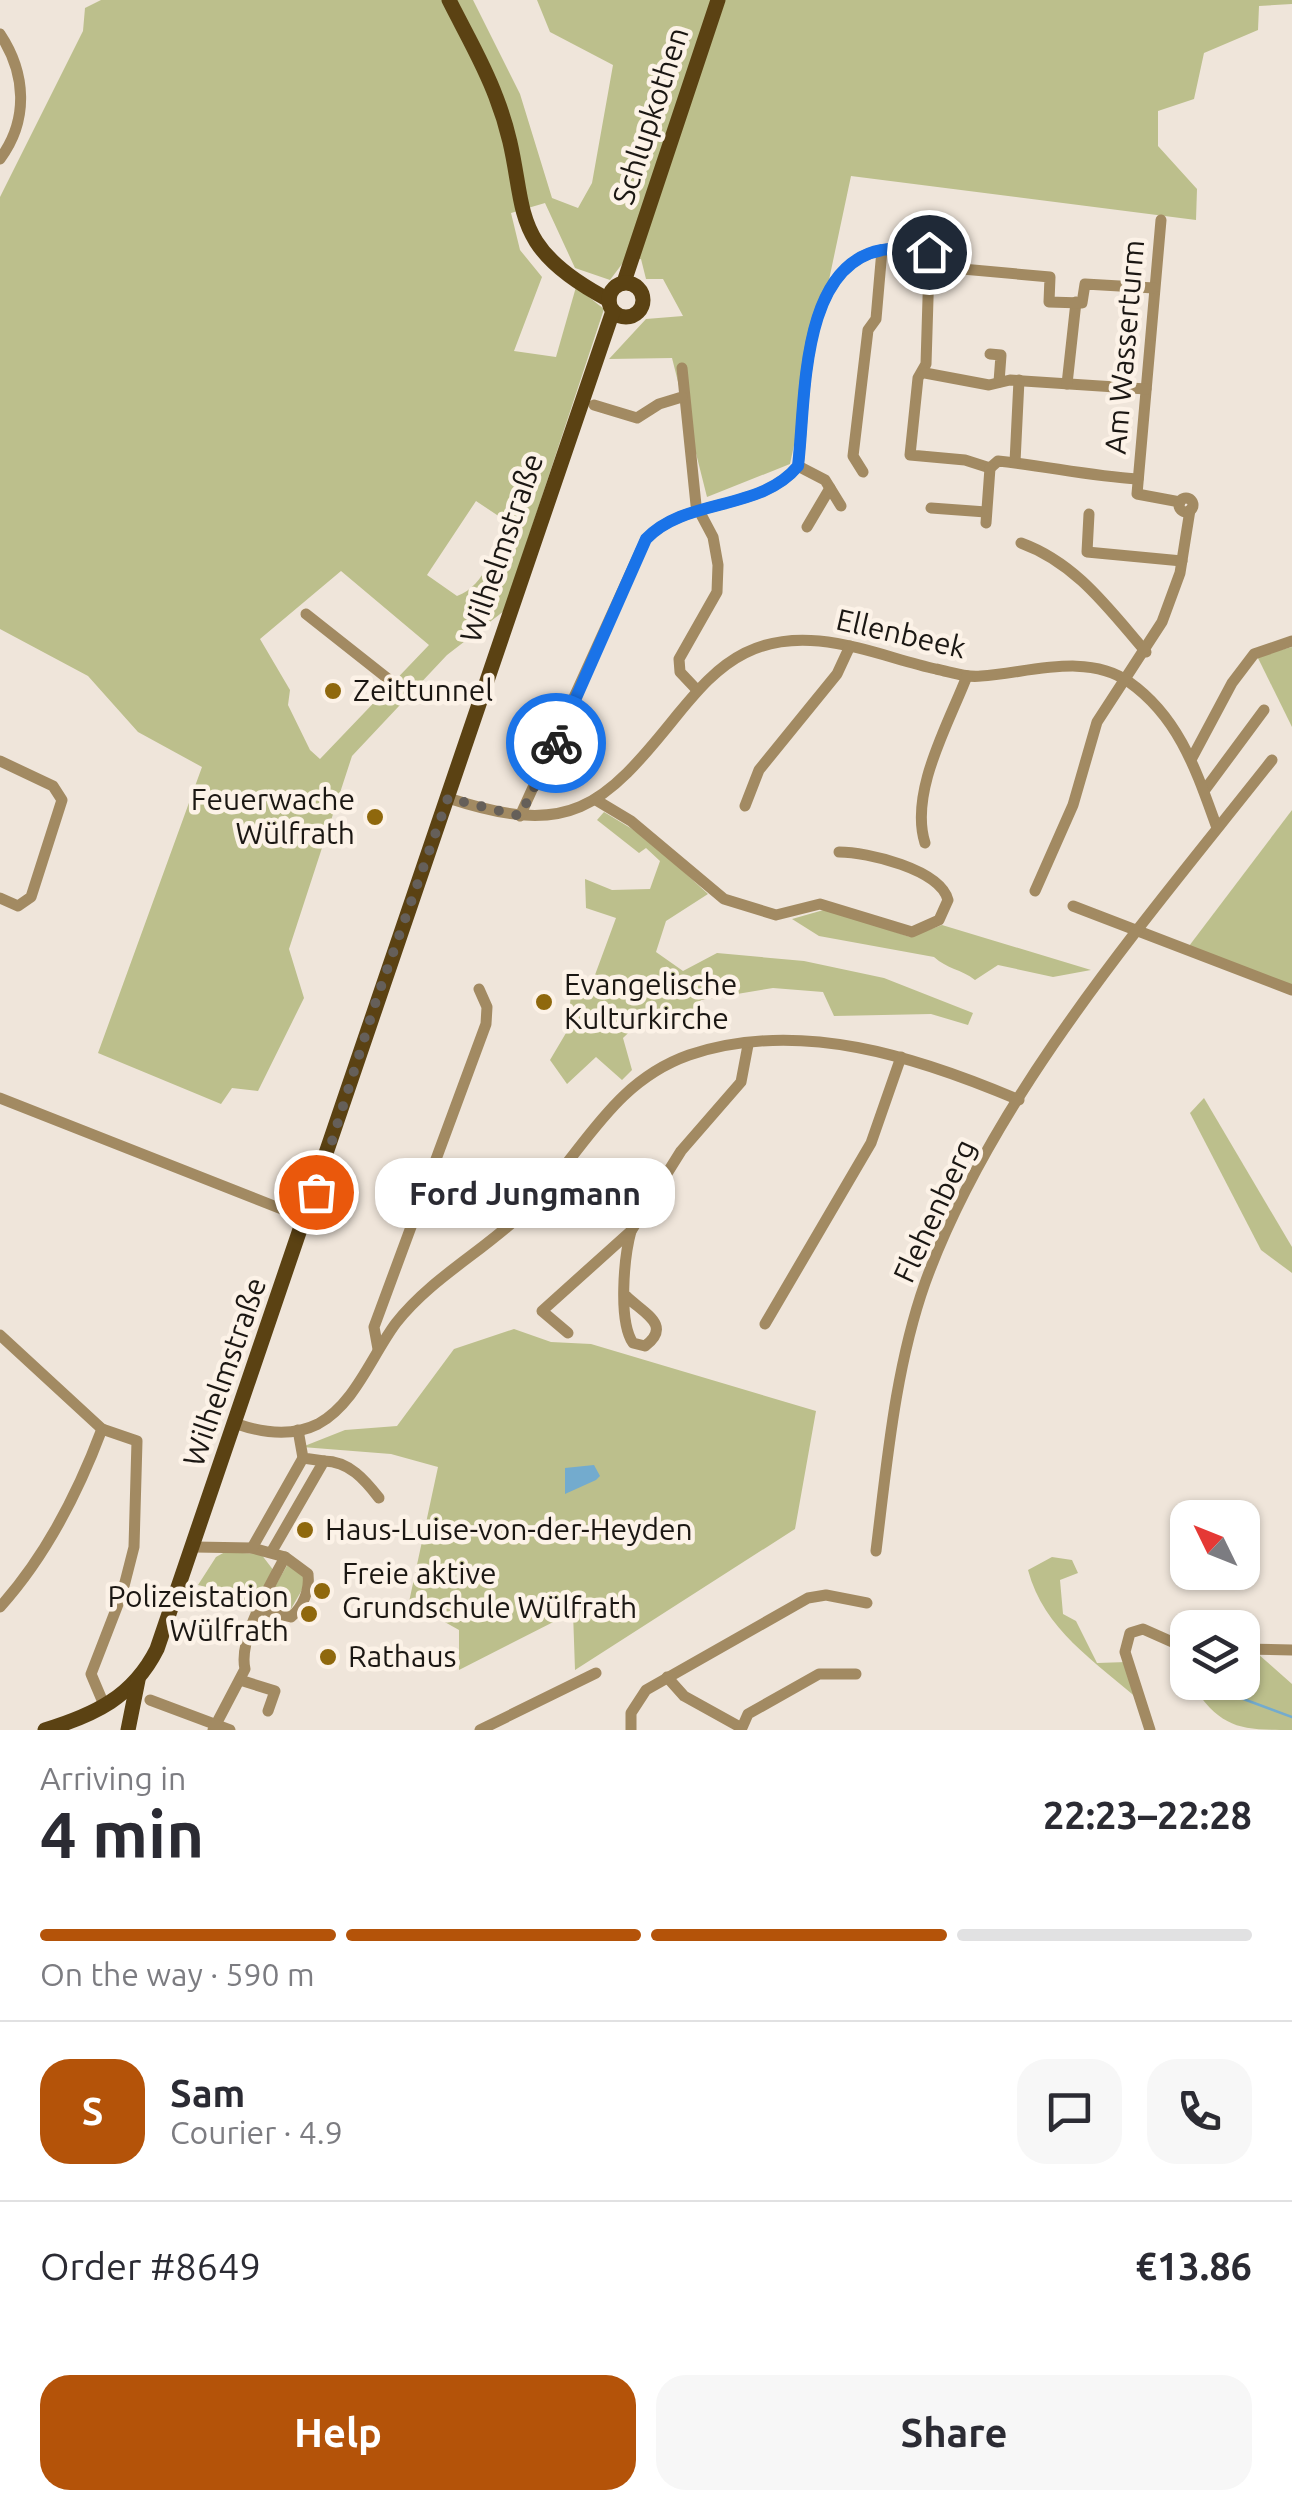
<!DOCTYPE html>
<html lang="en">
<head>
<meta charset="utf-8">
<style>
  :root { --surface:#fff; --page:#f7f7f7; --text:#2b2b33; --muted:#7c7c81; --line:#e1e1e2; --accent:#b45309 }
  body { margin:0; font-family:Ubuntu,sans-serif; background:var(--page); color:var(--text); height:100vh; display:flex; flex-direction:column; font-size:38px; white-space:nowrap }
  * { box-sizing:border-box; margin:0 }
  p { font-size:32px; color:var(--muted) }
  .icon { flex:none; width:55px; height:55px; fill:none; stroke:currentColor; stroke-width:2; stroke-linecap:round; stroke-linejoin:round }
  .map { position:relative; height:1730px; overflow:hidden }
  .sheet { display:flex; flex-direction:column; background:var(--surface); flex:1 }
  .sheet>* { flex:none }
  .needle { width:65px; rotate:313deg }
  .fabs { position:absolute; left:1170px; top:1500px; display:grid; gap:20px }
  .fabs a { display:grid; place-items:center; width:90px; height:90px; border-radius:20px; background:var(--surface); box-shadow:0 2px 8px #0004; font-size:50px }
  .pin { position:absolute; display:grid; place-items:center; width:85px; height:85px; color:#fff; margin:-42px; border:5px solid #fff; border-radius:50%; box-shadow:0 2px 10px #0007 }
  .courier { position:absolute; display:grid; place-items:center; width:100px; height:100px; margin:-50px; border:8px solid #1a73e8; border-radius:50%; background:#fff; color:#222; box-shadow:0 2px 12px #0007 }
  .bubble { position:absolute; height:70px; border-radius:30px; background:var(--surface); box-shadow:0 2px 8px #0004; font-size:32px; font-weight:700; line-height:70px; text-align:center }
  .headline em { font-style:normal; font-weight:700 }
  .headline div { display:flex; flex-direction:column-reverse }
  .headline { display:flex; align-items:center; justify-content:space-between; height:170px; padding:0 40px }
  h1 { font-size:65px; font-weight:700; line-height:75px }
  .bar { display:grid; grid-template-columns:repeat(4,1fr); gap:15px 10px; align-content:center; height:120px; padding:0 40px }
  .bar i { height:12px; border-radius:8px; background:var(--line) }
  .bar .on { background:var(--accent) }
  .bar p { grid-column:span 4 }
  .line { display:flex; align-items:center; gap:25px; padding:0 40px; border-top:2px solid var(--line) }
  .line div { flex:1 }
  .round { display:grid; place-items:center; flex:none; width:105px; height:105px; border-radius:30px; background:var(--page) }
  .button { display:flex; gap:20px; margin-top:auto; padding:20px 40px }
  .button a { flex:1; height:115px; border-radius:30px; background:var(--accent); color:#fff; font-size:40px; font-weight:700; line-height:115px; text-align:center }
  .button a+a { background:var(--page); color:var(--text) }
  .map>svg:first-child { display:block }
</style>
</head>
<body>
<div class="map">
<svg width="1292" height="1730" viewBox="0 0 1292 1730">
  <rect width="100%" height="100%" fill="#efe5da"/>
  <g fill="#bcbf8c" fill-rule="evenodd">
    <path d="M101,0H473L520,94L552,198L578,208L592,183L613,65L550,32L537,0H1292V4L1259,6L1258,30L1204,53L1194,99L1158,111V146L1197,189L1196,220L851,176L790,464L707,497L672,358L609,359L646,319L683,316L663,279H646L641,259L625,260L610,280L575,268L545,203L511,213L520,250L542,277L514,351L556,357L576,287L604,309L504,611L447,655L352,756L289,949L304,998L258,1091L232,1088L221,1104L98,1053L202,767L138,732L88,676L0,629V197L83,31L85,8ZM476,501L506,521C495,547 486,586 457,596L427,575ZM341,571L429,645L320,759L310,750L288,705L290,690L260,639Z"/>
    <polygon points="1292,647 1292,727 1257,656"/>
    <polygon points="1292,810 1292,988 1186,950"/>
    <polygon points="604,812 647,838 708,894 666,921 656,952 683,971 717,953 804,961 884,978 973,1013 968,1025 931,1014 834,1016 823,992 773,988 701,1000 676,1029 649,1013 623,1038 632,1070 622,1080 596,1057 567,1084 550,1060 566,1033 573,981 592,983 616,918 586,908 585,879 612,890 650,889 660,861 646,848 639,853 597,820"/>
    <path d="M827,909L910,937L942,925L1091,970L1053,977L998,965L975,980C961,969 947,969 934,957L819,936L792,919Z"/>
    <polygon points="1204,1098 1292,1247 1292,1273 1261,1250 1190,1113"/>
    <polygon points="514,1329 551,1342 591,1344 816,1411 795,1529 575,1670 573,1612 459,1670 459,1630 409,1602 438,1467 391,1454 302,1447 345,1430 397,1426 454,1349"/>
    <polygon points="225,1552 261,1554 274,1571 255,1614 249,1611 242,1596 198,1585 216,1557"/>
    <path d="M1052,1557L1072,1560L1078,1573L1060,1580L1063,1614L1076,1621L1097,1663L1127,1662L1139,1700C1095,1661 1044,1630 1028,1570Z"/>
    <polygon points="289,1562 302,1570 306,1583 288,1614 266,1602"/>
    <path d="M1258,1654L1292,1684V1730C1239,1730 1222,1729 1191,1684L1242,1682L1243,1656Z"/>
  </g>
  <polygon fill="#73abce" points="594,1465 600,1476 596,1480 565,1494 565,1468"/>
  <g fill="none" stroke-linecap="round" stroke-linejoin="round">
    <polyline stroke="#73abce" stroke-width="2.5" points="1238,1697 1292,1717"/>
    <g stroke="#a28a62" stroke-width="11">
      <path d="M0,34C26,73 29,120 0,159"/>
      <polyline points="1161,220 1137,494 1180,502"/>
      <path d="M929,266L926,364L918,378L910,455L965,460L990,468L998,461C1047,466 1089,476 1138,479"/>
      <polyline points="990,354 1001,355 999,382"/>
      <polyline points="682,368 696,505 713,537 718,565 717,592 679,659 680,672 697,690"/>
      <polyline points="925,373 989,385 1010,380 1146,389"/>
      <polyline points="1067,384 1076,302"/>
      <polyline points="594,405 637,418 659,404 682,397"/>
      <polyline points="1015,462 1019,380"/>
      <polyline points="798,466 825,480 841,506"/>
      <polyline points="863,472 853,456 868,330 876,319 882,250"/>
      <circle cx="1186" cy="505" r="7"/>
      <polyline points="931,508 986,512"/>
      <polyline points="1089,514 1087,552 1182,561"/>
      <polyline points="986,523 990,468"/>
      <polyline points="807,527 830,488"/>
      <path d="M1021,543C1076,563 1108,608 1146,652"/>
      <polyline points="306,614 387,678"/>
      <polyline points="1192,758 1232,683 1254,654 1292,641"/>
      <polyline points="0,761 53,786 62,800 31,897 18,906 0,898"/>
      <polyline points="1204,791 1264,710"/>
      <path d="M448,798C570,838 602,809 678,714C697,691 717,667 745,653C807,622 874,655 936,669C951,672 966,678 981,676C1028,673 1087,652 1129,682C1180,718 1197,773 1217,828"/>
      <path d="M596,800L631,821L724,899L776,915L820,904L912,932L939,920L948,900C940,869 867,852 839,852"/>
      <polyline points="745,806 759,770 837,674 850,646"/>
      <path d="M520,816L646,539C686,497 760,512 798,466C806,400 799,265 882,250C896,247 914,251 929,252V266L1050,277L1049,302L1082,303L1085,284L1154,288"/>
      <path d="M925,843C909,792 949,723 967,676"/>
      <polyline points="1035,891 1073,805 1097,722 1162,622 1180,573 1190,510"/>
      <polyline points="1073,906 1292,990"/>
      <polyline points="0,1098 307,1219"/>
      <path d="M626,1296C643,1313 673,1325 645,1346L633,1343C618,1321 624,1257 631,1231"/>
      <polyline points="765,1324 871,1143 901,1057"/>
      <polyline points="568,1333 542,1311 631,1231 681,1151 741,1082 748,1045"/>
      <polyline points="0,1335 102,1429 137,1441 134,1547 122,1594 91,1674 105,1707"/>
      <polyline points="378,1349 374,1327 486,1024 487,1007 479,989"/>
      <path d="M237,1424C263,1433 292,1437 318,1424C355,1404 372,1355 396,1323C432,1277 486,1250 527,1209C583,1154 610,1083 689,1055C799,1018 918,1057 1019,1100"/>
      <path d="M324,1461C349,1461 365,1480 379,1498"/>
      <path d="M195,1547L252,1548L285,1557C270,1586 238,1638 245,1669L213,1730"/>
      <polyline points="252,1548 303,1458"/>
      <polyline points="272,1551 324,1461 303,1458 298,1430"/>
      <path d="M876,1551C887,1462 895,1368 925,1283C993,1095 1149,916 1272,760"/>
      <path d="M0,1607C46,1556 78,1493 102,1429"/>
      <path d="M262,1610L291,1617C303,1607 310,1590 308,1574L285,1557"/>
      <polyline points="1242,1649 1292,1650"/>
      <polyline points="667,1677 684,1696 740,1727"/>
      <polyline points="240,1680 275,1691 268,1711"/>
      <polyline points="150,1700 230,1730"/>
      <polyline points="480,1730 596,1673"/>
      <polyline points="631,1730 631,1713 646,1690 808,1598 826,1595 867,1603"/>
      <polyline points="741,1730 748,1714 819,1674 856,1674"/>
      <polyline points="1150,1730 1125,1652 1130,1633 1143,1629 1188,1649"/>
    </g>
    <g stroke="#5b4213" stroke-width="15">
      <path d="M449,0C465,32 484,64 496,97C536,199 493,239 609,300"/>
      <polyline points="624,282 718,0"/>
      <circle cx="626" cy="300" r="17"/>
      <path d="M45,1730C94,1715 133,1697 157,1649L613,311"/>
      <polyline points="128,1730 138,1680"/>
    </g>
  </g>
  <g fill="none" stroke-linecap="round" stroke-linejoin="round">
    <polyline stroke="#655f59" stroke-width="10" stroke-dasharray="0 18" points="316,1192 377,998 448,798 520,816 556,743"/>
    <path stroke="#1a73e8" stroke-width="12" d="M556,743L646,539C686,497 760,512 798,466C806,401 799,265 882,250C896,247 915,251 929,252"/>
  </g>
  <g fill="#8f680d" stroke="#fcf2e7" stroke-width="4">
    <circle cx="333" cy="691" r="10"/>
    <circle cx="375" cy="817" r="10"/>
    <circle cx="544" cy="1002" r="10"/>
    <circle cx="305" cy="1530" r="10"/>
    <circle cx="322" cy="1591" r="10"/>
    <circle cx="309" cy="1614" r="10"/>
    <circle cx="328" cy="1657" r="10"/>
  </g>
  <g text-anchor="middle" stroke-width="9" stroke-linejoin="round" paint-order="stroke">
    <g font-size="30" fill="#1b1713" stroke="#fcf2e7">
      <text transform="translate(651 116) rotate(-72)" y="10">Schlupkothen</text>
      <text transform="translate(1125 347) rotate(-85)" y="10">Am Wasserturm</text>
      <text transform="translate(502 548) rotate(-71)" y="10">Wilhelmstraße</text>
      <text transform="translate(901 634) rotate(13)" y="10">Ellenbeek</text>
      <text transform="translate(935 1211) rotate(-65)" y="10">Flehenberg</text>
      <text transform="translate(225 1372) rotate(-71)" y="10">Wilhelmstraße</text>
    </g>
    <g font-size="30" fill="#1b1713" stroke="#fcf2e7" text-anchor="start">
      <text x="353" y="701">Zeittunnel</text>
      <text x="355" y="810" text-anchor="end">Feuerwache<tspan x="355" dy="34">Wülfrath</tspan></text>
      <text x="564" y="995">Evangelische<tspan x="564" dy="34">Kulturkirche</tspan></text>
      <text x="325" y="1540">Haus-Luise-von-der-Heyden</text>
      <text x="342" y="1584">Freie aktive<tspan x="342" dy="34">Grundschule Wülfrath</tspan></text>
      <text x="289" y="1607" text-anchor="end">Polizeistation<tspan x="289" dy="34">Wülfrath</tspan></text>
      <text x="348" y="1667">Rathaus</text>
    </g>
  </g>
</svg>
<div class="fabs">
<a><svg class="needle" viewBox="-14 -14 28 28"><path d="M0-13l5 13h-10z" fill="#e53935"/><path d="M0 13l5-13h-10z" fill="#7c7c81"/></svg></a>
<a><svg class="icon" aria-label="layers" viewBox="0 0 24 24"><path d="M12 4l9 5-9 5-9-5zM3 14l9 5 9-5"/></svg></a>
</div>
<div class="pin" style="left:316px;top:1192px;background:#ea580c"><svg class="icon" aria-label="bag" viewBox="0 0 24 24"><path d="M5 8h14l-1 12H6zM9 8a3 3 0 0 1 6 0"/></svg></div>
<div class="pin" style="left:929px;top:252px;background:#1f2937"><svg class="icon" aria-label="home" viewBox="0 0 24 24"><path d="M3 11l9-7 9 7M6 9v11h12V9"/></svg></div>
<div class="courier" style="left:556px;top:743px"><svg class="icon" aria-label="bike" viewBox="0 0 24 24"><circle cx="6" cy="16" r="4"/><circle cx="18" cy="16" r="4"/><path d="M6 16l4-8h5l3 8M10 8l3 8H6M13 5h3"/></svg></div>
<div class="bubble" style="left:375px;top:1158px;width:300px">Ford Jungmann</div>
</div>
<section class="sheet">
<div class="headline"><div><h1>4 min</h1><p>Arriving in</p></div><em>22:23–22:28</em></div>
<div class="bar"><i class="on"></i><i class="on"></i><i class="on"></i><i></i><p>On the way · 590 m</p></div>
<div class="line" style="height:180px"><b class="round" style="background:var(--accent);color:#fff">S</b><div><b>Sam</b><p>Courier · 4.9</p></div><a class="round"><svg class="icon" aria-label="chat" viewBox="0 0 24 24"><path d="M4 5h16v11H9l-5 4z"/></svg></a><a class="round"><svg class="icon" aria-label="phone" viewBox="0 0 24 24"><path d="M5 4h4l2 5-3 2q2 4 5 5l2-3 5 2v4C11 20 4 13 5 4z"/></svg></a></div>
<div class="line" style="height:130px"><div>Order #8649</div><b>€13.86</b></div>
<div class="button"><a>Help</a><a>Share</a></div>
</section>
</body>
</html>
